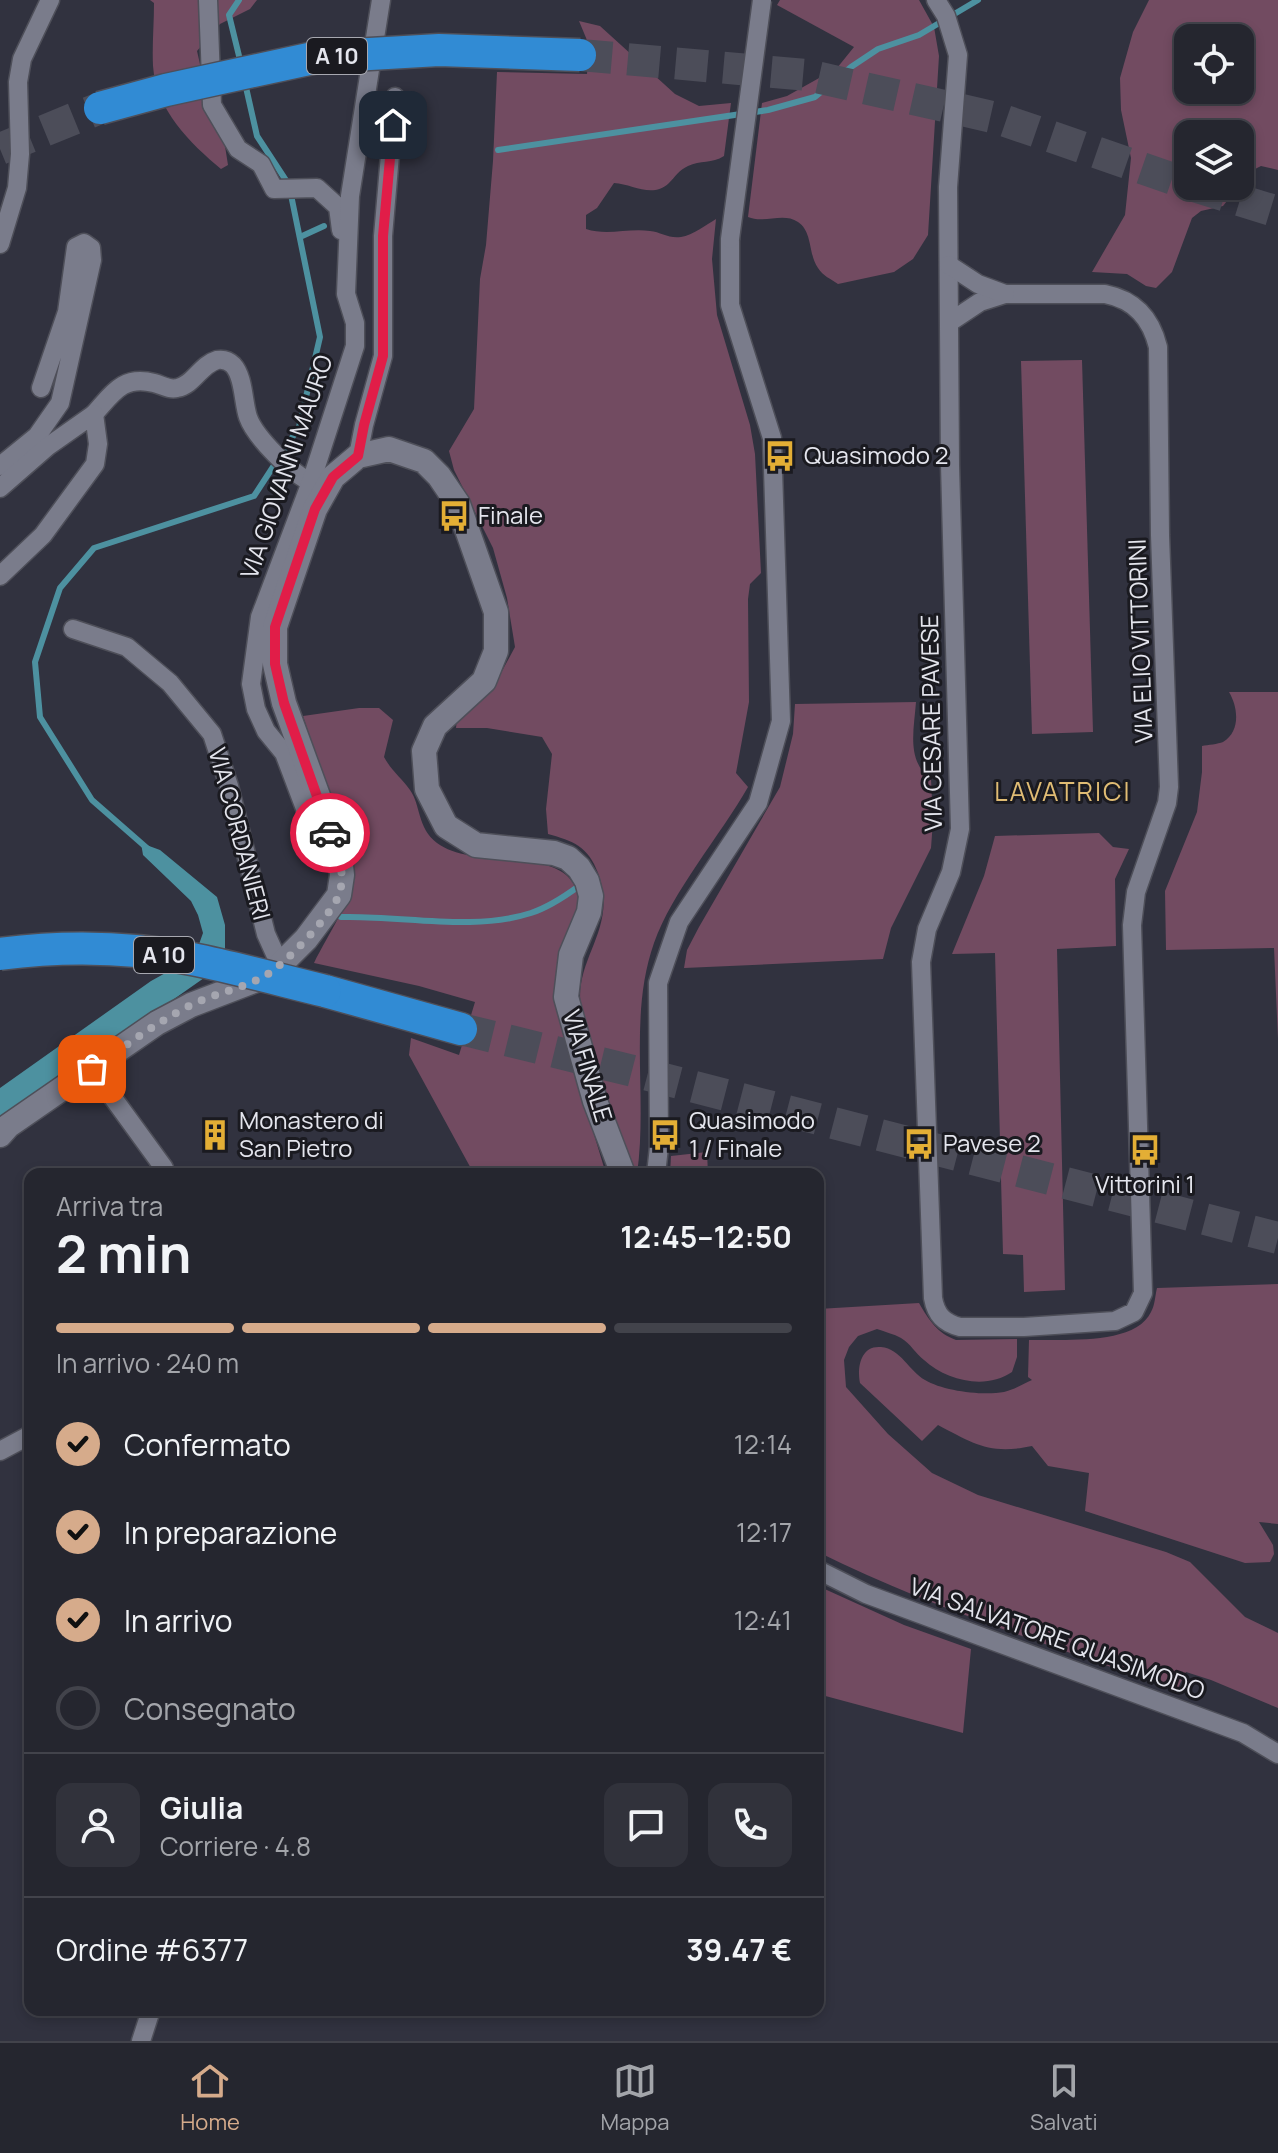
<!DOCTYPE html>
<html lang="it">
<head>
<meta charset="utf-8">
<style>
  :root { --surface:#25262f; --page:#31323b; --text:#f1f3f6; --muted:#a3a5aa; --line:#42434b; --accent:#d6ab8b }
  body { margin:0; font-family:Manrope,sans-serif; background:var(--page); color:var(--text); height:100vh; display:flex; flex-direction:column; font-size:30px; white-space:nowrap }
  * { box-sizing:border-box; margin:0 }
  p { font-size:26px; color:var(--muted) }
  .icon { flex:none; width:44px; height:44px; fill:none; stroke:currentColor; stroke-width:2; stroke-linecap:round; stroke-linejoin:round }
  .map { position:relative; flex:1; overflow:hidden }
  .drawer { position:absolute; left:24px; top:1168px; width:800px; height:848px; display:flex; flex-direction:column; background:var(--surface); border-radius:16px; box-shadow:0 4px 12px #0003,0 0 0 2px var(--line) }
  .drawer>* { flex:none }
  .buttons { position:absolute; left:1174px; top:24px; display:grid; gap:16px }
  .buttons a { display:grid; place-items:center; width:80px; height:80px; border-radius:16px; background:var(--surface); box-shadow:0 4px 12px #0003,0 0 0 2px var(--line); font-size:40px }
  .pin { position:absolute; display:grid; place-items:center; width:68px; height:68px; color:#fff; margin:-34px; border-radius:16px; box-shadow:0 4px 12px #0006 }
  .courier { position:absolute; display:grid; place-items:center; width:80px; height:80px; margin:-40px; border:6px solid #e11d48; border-radius:50%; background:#fff; color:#222; box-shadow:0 2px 10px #0007 }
  .head em { font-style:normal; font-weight:700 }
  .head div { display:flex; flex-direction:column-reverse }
  .head { display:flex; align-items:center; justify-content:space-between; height:136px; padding:0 32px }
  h1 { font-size:52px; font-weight:700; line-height:60px }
  .bar { display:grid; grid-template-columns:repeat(4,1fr); gap:12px 8px; align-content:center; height:96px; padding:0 32px }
  .bar i { height:10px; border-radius:6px; background:var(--line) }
  .bar .current { background:var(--accent) }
  .bar p { grid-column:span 4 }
  .line { display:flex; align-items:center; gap:20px; padding:0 32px; border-top:2px solid var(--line) }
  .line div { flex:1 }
  .round { display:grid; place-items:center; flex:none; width:84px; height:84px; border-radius:16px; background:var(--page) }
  ol { padding:0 32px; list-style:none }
  li { display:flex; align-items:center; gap:24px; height:88px }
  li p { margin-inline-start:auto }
  li .icon { padding:8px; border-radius:50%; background:var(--accent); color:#111; stroke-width:4 }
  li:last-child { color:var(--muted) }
  li i { width:44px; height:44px; border:4px solid var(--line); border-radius:50% }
  .tabs { display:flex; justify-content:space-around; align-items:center; height:112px; border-top:2px solid var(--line); background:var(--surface); font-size:22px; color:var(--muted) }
  .tabs a { display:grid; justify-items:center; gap:4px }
  .tabs .current { color:var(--accent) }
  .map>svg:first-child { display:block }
</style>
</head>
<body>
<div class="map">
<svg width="1278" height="2041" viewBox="0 0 1278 2041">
  <rect width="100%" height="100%" fill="#31323f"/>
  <g fill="#724b61" fill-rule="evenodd">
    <path d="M150,0H257L250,9L220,24L197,51L213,121L225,146L228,165L221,169C190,143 156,110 153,66C152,46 154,24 154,3Z"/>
    <path d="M780,0H919L934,27L939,56L928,235L913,259L894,272L838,284C831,279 823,276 818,268C808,254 813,232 798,222C783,212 764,224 748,217L762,103L787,96L837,68L854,47L777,5Z"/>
    <path d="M1149,0H1278V170L1261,166L1251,171L1223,206L1201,211L1192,218L1172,272L1156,288L1146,286L1127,274L1092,272L1125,215L1131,158L1121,110L1120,78L1133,32ZM1188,38H1240V90H1188ZM1188,134H1240V186H1188Z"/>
    <path d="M579,21L600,26L675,94L699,106L731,103L724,156C712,164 700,160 688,166C679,170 675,177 669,183C652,199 633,184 614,183L597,208L586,215V229C607,236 628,228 650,231C661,232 669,239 681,237C693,235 706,225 716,219L712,259L717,315L750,425L755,454L761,573L750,584L748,599L749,702L736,773L748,787C720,836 672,892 654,943C628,1017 648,1098 637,1174H632C618,1137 608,1100 597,1062C592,1045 583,1027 581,1009C573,957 619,930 598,873C588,846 573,841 548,834L546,809L552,754L542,737L487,728H456L457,718L496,682L515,647L507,598L493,548L454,470L449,451L474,409L480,279L486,245L493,161L497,72L587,74L589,45Z"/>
    <polygon points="1082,360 1093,732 1032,734 1021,361"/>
    <path d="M1229,692H1278V1039L1274,948L1166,950L1165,891L1197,812L1202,772V746C1208,745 1218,744 1223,742C1241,731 1238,707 1229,692Z"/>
    <path d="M916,702C914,730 906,761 931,779L933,821L931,848L891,928L883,959L684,968L687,950L699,927L780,787L793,734L795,704Z"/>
    <path d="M359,708H379L393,720L384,757C393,773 401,777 410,790C421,805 417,828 437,843C470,868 546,850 570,879C595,910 561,937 557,969C552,1006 565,1040 576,1075C586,1108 596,1141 606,1174H474L409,1055L411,1038L459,1055L475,1002L419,986L314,963C327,936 354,898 354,869L303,716Z"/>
    <polygon points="1099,833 1113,847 1129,849 1115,879 1116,946 1057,949 1065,1290 1024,1292 1023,1255 1003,1254 995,953 952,954 984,876 995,836"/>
    <polygon points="707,1152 708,1174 670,1174 671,1156"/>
    <path d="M1278,1284V1524L1259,1522L1273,1545L1274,1554L1270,1562L1245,1563L1085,1511L1089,1473L1048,1466L1032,1446C990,1455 974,1444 938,1425L922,1441L860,1383C857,1369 860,1345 881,1347C901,1349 909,1371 925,1380C943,1391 983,1396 1004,1392C1013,1390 1023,1384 1032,1380L1028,1377L1029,1340C1062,1339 1135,1346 1151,1312C1155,1305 1155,1296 1157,1288Z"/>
    <path d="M919,1303C929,1320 937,1333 956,1340L1017,1339V1357L1012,1372C986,1390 947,1381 924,1360C916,1354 910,1343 901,1338C894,1334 885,1332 877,1329L858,1336L849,1347L844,1360L846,1387L888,1434L932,1473L978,1495L1166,1552L1190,1562L1245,1617L1278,1633V1708L1211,1680L1186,1672L1177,1690C1056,1647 933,1609 818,1552V1309Z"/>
    <polygon points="818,1586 904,1625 971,1649 963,1733 818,1694"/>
  </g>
  <polygon fill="#4d91a0" points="141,843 160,850 217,897 225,925 225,948 218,965 204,978 0,1121 0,1088 151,981 187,961 198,947 203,933 198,915 191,901 143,855"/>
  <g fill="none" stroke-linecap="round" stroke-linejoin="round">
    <g stroke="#4d91a0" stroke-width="6">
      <polyline points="239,0 229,15 241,64"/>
      <polyline points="498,150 768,110 815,97 851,67 878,49 919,35 978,0"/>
      <polyline points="300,237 324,226"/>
      <polyline points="148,849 92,800 40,717 35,662 60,588 94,548 254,496 299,427 320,337 289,185 257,136 245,83"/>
      <path d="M341,917C402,915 472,932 531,913C549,907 564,897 579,886"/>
    </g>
    <g stroke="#4c4d59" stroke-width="32" stroke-dasharray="32 16" stroke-linecap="butt">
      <polyline points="580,55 807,75 997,118 1188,184"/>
      <polyline points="0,149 100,108"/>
      <polyline points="1194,186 1278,212"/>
      <polyline points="461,1029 629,1070 1278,1238"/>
    </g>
    <defs>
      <g id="street">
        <polyline points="208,0 212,105 238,149 261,164 274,189 317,188 338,207 341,230"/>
        <path d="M936,0L946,16L958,55L948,187L950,465L960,829L951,872L927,929L921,962L933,1298C936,1315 944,1323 960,1327H1024L1115,1321L1134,1312L1143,1293L1132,925L1136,892L1167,803L1169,787L1160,535L1158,347C1151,318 1135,300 1105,294H1005L980,302L950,322"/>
        <polyline points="0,244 17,188 20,154 18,82 22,59 50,0"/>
        <polyline points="949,265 978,284 1005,294"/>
        <path d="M94,414C113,393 123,375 154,383C162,385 169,390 177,388C194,385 200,365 217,360C223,359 229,361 233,365C244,377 243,402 248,417C255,437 292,474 311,482"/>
        <polyline points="358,456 364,425 383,356 383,236 395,97"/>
        <polyline points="0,466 37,436 60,403 92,260 91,248 84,243 76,247 67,312 41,388"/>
        <polyline points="0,488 47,447 94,414 98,444 95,464 43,535 0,576"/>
        <polyline points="73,629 127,647 170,683 212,734 229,786 266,934 280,965"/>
        <polyline points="330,832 319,828 309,819 284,753 266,731 256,709 251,684 260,617 311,482 355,346 355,323 346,294 350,196 381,0"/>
        <polyline points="92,1069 164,1168"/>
        <polyline points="656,1174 659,1147 658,983 679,922 758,803 781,721 772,438 730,305 730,239"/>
        <polyline points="0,1451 30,1435"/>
        <polyline points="818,1570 866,1594 1243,1733 1278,1754"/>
        <polyline points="141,2041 151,2010"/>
      </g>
      <polyline id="secondary" points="0,1135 8,1126 157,1023 191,1005 264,977 280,965 306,939 339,895 342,875 340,856 284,703 275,664 275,627 315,509 333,477 358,456 389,449 424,461 439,476 458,504 496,612 496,651 484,681 435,726 424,751 427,789 446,826 476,845 554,853 568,858 579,868 587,881 591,896 589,912 571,955 566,997 595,1101 623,1174"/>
      <polyline id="highway" points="325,991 461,1029"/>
    </defs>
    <use href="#street" stroke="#4e4f59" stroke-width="21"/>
    <use href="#secondary" stroke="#4e4f59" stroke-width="27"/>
    <use href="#highway" stroke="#4e4f59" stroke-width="35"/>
    <use href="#street" stroke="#7a7c8b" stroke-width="18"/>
    <use href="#secondary" stroke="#7a7c8b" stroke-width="24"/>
    <use href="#highway" stroke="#318bd4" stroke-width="32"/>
    <defs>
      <polyline id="street-bridge" points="730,239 762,0"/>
      <g id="highway-bridge">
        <polyline points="100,108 166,90 318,57 439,50 580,55"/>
        <path d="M0,954C62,946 130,947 192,959C236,968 280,980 325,991"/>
      </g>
    </defs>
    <use href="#street-bridge" stroke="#4e4f59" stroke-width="21" stroke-linecap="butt"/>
    <use href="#highway-bridge" stroke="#4e4f59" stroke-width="35" stroke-linecap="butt"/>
    <use href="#street-bridge" stroke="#7a7c8b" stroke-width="18"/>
    <use href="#highway-bridge" stroke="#318bd4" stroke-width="32"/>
  </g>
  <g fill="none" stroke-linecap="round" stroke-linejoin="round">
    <path stroke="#a5a6b0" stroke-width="8" stroke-dasharray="0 14.4" d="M92,1069C124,1047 154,1024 189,1006C213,994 240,989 263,977C282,968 335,912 340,892C345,870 338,852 330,833"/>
    <polyline stroke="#e11d48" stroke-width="10" points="330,833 284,703 275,664 275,627 315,509 333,477 358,456 364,425 383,356 383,236 393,125"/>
  </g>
  <defs>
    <symbol id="bus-bare" viewBox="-9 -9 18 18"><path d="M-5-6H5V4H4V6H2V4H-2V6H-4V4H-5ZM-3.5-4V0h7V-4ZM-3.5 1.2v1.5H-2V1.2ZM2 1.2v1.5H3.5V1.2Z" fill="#e3ae35" stroke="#1a1a20" stroke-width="2.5" paint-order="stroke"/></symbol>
    <symbol id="building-bare" viewBox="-9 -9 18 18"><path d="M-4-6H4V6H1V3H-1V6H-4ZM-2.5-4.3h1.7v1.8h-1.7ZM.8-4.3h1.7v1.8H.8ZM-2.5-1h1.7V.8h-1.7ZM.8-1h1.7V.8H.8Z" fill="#e3ae35" stroke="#1a1a20" stroke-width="2.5" paint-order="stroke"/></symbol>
  </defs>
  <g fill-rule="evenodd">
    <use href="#bus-bare" x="758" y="434" width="44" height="44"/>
    <use href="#bus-bare" x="432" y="494" width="44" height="44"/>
    <use href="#building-bare" x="193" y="1113" width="44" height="44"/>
    <use href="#bus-bare" x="643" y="1113" width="44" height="44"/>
    <use href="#bus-bare" x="897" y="1122" width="44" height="44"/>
    <use href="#bus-bare" x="1123" y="1128" width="44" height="44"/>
  </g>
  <g text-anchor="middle" stroke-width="6" stroke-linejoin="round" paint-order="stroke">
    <g fill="#1a1a20" stroke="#a7a8b0" stroke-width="2">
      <rect x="307" y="38" width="60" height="36" rx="6"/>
      <rect x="134" y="937" width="60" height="36" rx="6"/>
    </g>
    <g font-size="22" font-weight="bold" fill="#e4e5ed">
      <text x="337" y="64">A 10</text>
      <text x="164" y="963">A 10</text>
    </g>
    <g font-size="24" fill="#e4e5ed" stroke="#1a1a20" text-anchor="start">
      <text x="804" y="464">Quasimodo 2</text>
      <text x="478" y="524">Finale</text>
      <text x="239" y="1129">Monastero di<tspan x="239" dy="28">San Pietro</tspan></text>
      <text x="689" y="1129">Quasimodo<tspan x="689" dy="28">1 / Finale</tspan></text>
      <text x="943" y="1152">Pavese 2</text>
      <text x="1145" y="1193" text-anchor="middle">Vittorini 1</text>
    </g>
    <g font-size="24" fill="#e4e5ed" stroke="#1a1a20">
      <text transform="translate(287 467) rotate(-71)" y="8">VIA GIOVANNI MAURO</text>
      <text transform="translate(1141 641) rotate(-92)" y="8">VIA ELIO VITTORINI</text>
      <text transform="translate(932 723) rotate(-91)" y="8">VIA CESARE PAVESE</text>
      <text transform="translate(239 834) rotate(75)" y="8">VIA CORDANIERI</text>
      <text transform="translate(587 1066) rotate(73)" y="8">VIA FINALE</text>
      <text transform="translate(1057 1639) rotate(20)" y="8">VIA SALVATORE QUASIMODO</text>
    </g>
    <g font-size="26" letter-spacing="2" fill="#e0bc74" stroke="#1a1a20">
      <text x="1063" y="801">LAVATRICI</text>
    </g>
  </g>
</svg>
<div class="buttons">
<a><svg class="icon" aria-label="locate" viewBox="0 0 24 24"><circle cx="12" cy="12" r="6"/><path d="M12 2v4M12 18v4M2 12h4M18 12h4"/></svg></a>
<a><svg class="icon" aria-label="layers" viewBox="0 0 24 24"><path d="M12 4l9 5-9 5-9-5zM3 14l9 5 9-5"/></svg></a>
</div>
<div class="pin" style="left:92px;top:1069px;background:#ea580c"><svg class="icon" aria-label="bag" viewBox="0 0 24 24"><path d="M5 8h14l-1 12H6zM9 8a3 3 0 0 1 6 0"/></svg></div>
<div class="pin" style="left:393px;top:125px;background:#1f2937"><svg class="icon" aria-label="home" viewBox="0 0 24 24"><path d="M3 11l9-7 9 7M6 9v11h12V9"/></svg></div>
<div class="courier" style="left:330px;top:833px"><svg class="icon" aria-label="car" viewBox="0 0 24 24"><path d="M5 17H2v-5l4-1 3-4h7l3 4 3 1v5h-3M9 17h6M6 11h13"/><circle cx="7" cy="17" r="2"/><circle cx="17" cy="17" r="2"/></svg></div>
<section class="drawer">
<div class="head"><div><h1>2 min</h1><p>Arriva tra</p></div><em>12:45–12:50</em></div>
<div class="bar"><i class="current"></i><i class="current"></i><i class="current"></i><i></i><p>In arrivo · 240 m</p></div>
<ol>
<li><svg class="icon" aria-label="check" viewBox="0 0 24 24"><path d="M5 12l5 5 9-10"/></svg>Confermato<p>12:14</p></li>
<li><svg class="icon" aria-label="check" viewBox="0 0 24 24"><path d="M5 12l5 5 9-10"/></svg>In preparazione<p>12:17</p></li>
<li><svg class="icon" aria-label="check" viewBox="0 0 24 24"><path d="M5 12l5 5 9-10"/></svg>In arrivo<p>12:41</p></li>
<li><i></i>Consegnato</li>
</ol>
<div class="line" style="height:144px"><a class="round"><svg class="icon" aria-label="person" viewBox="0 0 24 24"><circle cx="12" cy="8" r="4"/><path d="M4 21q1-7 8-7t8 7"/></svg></a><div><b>Giulia</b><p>Corriere · 4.8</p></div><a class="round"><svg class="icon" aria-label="chat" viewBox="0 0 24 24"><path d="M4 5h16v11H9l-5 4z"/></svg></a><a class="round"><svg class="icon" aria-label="phone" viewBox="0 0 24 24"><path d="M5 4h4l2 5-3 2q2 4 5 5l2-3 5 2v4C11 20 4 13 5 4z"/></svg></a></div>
<div class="line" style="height:104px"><div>Ordine #6377</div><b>39.47 €</b></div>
</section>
</div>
<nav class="tabs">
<a class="current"><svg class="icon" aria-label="home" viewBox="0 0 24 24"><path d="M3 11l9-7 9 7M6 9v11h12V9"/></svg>Home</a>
<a><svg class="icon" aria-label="map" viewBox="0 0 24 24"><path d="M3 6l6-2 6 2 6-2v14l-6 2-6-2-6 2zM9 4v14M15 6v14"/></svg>Mappa</a>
<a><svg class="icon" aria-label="saved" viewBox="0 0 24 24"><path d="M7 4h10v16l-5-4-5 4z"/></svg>Salvati</a>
</nav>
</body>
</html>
